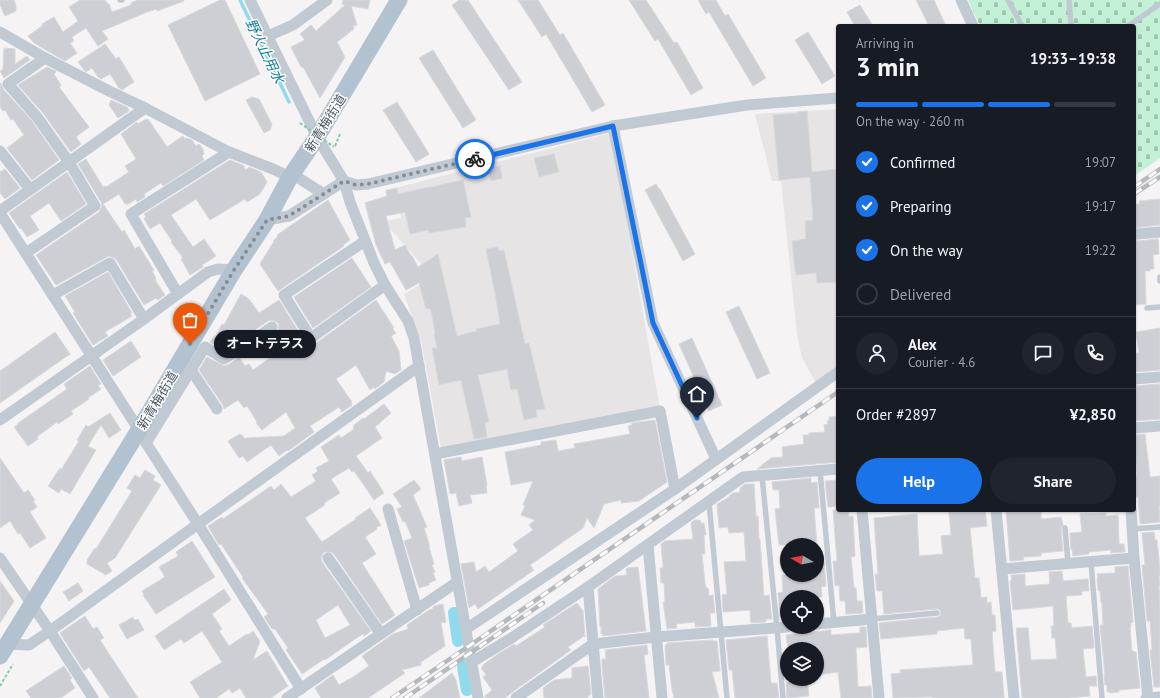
<!DOCTYPE html>
<html lang="en">
<head>
<meta charset="utf-8">
<style>
  :root { --surface:#171b24; --page:#20242c; --text:#f1f3f6; --muted:#9ea1a6; --line:#363941; --accent:#1a73e8 }
  body { margin:0; font-family:"PT Sans","Noto Sans JP",sans-serif; background:var(--page); color:var(--text); height:100vh; display:flex; flex-direction:column; font-size:15px; white-space:nowrap }
  * { box-sizing:border-box; margin:0 }
  p { font-size:13px; color:var(--muted) }
  .icon { flex:none; width:22px; height:22px; fill:none; stroke:currentColor; stroke-width:2; stroke-linecap:round; stroke-linejoin:round }
  .map { position:relative; flex:1; overflow:hidden }
  .drawer { position:absolute; left:836px; top:24px; width:300px; height:488px; display:flex; flex-direction:column; background:var(--surface); border-radius:4px; box-shadow:0 1px 3px #0004 }
  .drawer>* { flex:none }
  .needle { width:26px; rotate:279deg }
  .controls { position:absolute; left:780px; top:538px; display:grid; gap:8px }
  .controls a { display:grid; place-items:center; width:44px; height:44px; border-radius:50%; background:var(--surface); box-shadow:0 1px 3px #0004; font-size:20px }
  .pin { position:absolute; display:grid; place-items:center; width:34px; height:34px; color:#fff; margin:-41px -17px; border-radius:50% 50% 50% 0; rotate:-45deg; box-shadow:0 0 4px #0007 }
  .pin .icon { rotate:45deg }
  .courier { position:absolute; display:grid; place-items:center; width:40px; height:40px; margin:-20px; border:3px solid #1a73e8; border-radius:50%; background:#fff; color:#222; box-shadow:0 1px 5px #0007 }
  .bubble { position:absolute; height:28px; border-radius:14px; background:var(--surface); box-shadow:0 1px 3px #0004; font-size:13px; font-weight:700; line-height:28px; text-align:center }
  .head em { font-style:normal; font-weight:700 }
  .head div { display:flex; flex-direction:column-reverse }
  .head { display:flex; align-items:center; justify-content:space-between; height:68px; padding:0 20px }
  h1 { font-size:26px; font-weight:700; line-height:30px }
  .bar { display:grid; grid-template-columns:repeat(4,1fr); gap:6px 4px; align-content:center; height:48px; padding:0 20px }
  .bar i { height:5px; border-radius:3px; background:var(--line) }
  .bar .current { background:var(--accent) }
  .bar p { grid-column:span 4 }
  .line { display:flex; align-items:center; gap:10px; padding:0 20px; border-top:1px solid var(--line) }
  .line div { flex:1 }
  .round { display:grid; place-items:center; flex:none; width:42px; height:42px; border-radius:21px; background:var(--page) }
  ol { padding:0 20px; list-style:none }
  li { display:flex; align-items:center; gap:12px; height:44px }
  li p { margin-inline-start:auto }
  li .icon { padding:4px; border-radius:50%; background:var(--accent); color:#fff; stroke-width:4 }
  li:last-child { color:var(--muted) }
  li i { width:22px; height:22px; border:2px solid var(--line); border-radius:50% }
  .button { display:flex; gap:8px; margin-top:auto; padding:8px 20px }
  .button a { flex:1; height:46px; border-radius:24px; background:var(--accent); color:#fff; font-size:16px; font-weight:700; line-height:46px; text-align:center }
  .button a+a { background:var(--page); color:var(--text) }
  .map>svg:first-child { display:block }
</style>
</head>
<body>
<div class="map">
<svg width="1160" height="698" viewBox="0 0 1160 698">
  <defs>
    <pattern id="cemetery-stones" width="16" height="16" patternUnits="userSpaceOnUse"><rect width="16" height="16" fill="#c3f1d5"/><path d="M2 7V4a2 2 0 0 1 4 0v3zM10 15v-3a2 2 0 0 1 4 0v3z" fill="#a0c6b0"/></pattern>
  </defs>
  <rect width="100%" height="100%" fill="#f5f3f3"/>
  <g fill="#e6e4e5">
    <polygon points="838,109 838,367 816,383 802,358 797,334 781,181 772,181 755,114"/>
    <polygon points="611,133 660,409 441,448 421,341 404,294 433,277 383,221 401,218 395,188"/>
  </g>
  <polygon fill="url(#cemetery-stones)" points="968,0 1160,0 1160,158 1134,176 1134,26 980,26"/>
  <g fill="none" stroke-linecap="round" stroke-linejoin="round">
    <polyline stroke="#90daee" stroke-width="3.5" points="240,0 289,102"/>
    <g stroke="#90daee" stroke-width="12">
      <polyline points="454,613 458,641"/>
      <polyline points="463,666 467,690"/>
    </g>
  </g>
  <g fill="#cdcfd5" stroke="#d7d9de" fill-rule="evenodd">
    <polygon points="0,0 14,0 16,6 16,11 5,16 0,5"/>
    <polygon points="80,0 105,0 108,4 109,4 112,12 131,5 131,3 137,0 184,0 184,1 157,11 157,9 147,12 102,31 108,39 98,46 86,28 72,37 74,41 70,43 77,53 65,61 34,43 28,36 42,26 42,24 54,17 63,32 78,21 69,7"/>
    <polygon points="220,0 225,0 260,74 205,101 168,25"/>
    <polygon points="343,0 370,0 368,9 351,6 357,25 353,26 354,29 337,42 345,57 320,98 303,67 301,67 291,47 305,40 300,34 311,25 316,31 345,5 342,4"/>
    <polygon points="459,0 468,0 522,82 509,90 452,5"/>
    <polygon points="518,0 538,0 560,35 563,33 605,105 592,112 546,34 542,37"/>
    <polygon points="629,0 646,0 674,43 677,42 703,88 691,95 658,39 655,41"/>
    <polygon points="698,0 716,0 725,16 728,14 766,78 753,86 709,12 706,14"/>
    <polygon points="916,0 934,0 946,26 929,26"/>
    <polygon points="860,5 873,26 855,26 847,12"/>
    <polygon points="808,32 835,76 822,84 795,40"/>
    <polygon points="105,44 116,59 119,57 134,82 122,90 119,88 110,74 101,79 98,77 92,68 86,72 84,70 78,62"/>
    <polygon points="4,48 15,49 15,64 27,56 30,60 4,78 0,71 3,69"/>
    <polygon points="433,50 476,120 463,128 419,58"/>
    <polygon points="47,67 56,71 56,72 54,74 61,85 59,87 89,127 76,137 81,144 71,152 43,113 18,85"/>
    <polygon points="1,83 3,89 32,121 59,160 32,180 7,148 24,135 13,119 11,120 5,110 3,111 0,107 0,84"/>
    <polygon points="252,97 259,99 272,124 270,130 264,133 246,100"/>
    <polygon points="111,100 127,107 129,111 118,118 109,105"/>
    <polygon points="397,102 429,154 416,162 383,110"/>
    <polygon points="807,111 812,172 838,169 838,282 817,283 816,273 796,275 796,271 795,271 792,241 806,239 805,221 813,220 810,177 779,180 773,115 798,113 798,112"/>
    <polygon points="146,119 146,120 148,119 167,147 183,136 185,139 187,138 192,140 196,146 199,144 200,145 204,151 203,152 204,154 202,156 204,160 163,186 161,183 144,194 145,197 137,202 136,199 127,205 126,203 125,204 119,194 103,204 122,232 124,230 135,249 139,246 154,270 152,271 156,278 155,280 165,295 158,300 156,298 144,305 116,259 110,256 107,257 56,285 36,255 99,212 102,206 101,202 78,164 86,159 103,187 106,186 106,187 129,172 125,166 136,159 121,134 137,122 138,124"/>
    <polygon points="554,154 559,172 539,177 534,158"/>
    <polygon points="230,160 243,165 246,170 249,167 261,172 267,182 260,194 247,202 245,199 210,220 196,199 171,215 193,247 204,239 216,256 202,265 203,267 190,275 181,259 183,258 171,242 172,241 160,223 150,229 144,219 146,217 144,214"/>
    <polygon points="500,166 502,178 491,181 488,168"/>
    <polygon points="5,169 20,188 5,199 0,193 0,172"/>
    <polygon points="67,172 86,204 61,221 49,203 30,216 39,230 27,237 21,228 20,229 9,213"/>
    <polygon points="463,180 471,217 465,218 466,227 429,233 428,230 410,234 405,212 386,216 395,250 405,245 411,256 412,256 418,267 438,254 457,336 477,331 476,329 500,324 495,293 486,249 498,247 499,251 504,250 525,344 529,343 545,409 536,410 537,417 524,420 517,389 511,390 507,369 478,375 489,422 485,423 487,437 474,439 461,380 439,385 432,348 437,348 434,334 435,334 432,315 430,308 426,309 419,283 406,290 390,262 385,264 376,245 365,203 387,196 386,190 397,188 398,194"/>
    <polygon points="656,184 659,189 660,189 695,254 683,261 645,190"/>
    <polygon points="1160,199 1160,225 1134,228 1134,215 1135,215 1134,204 1140,204 1139,201"/>
    <polygon points="328,200 350,240 343,245 344,246 278,291 260,264 261,262 270,248 270,247 274,242 273,241 278,236 277,235"/>
    <polygon points="1158,239 1159,254 1153,255 1154,269 1150,269 1150,271 1145,271 1146,304 1134,305 1134,240 1138,241"/>
    <polygon points="352,258 371,287 313,328 294,297"/>
    <polygon points="108,272 132,313 130,313 132,316 105,332 108,336 93,345 73,313 75,312 65,296"/>
    <polygon points="241,294 249,299 259,313 279,300 305,342 308,344 311,345 315,344 376,300 394,328 392,328 396,333 391,336 399,351 401,370 395,374 386,371 384,382 375,389 374,387 370,390 356,365 336,379 352,402 351,403 352,405 342,412 339,407 310,426 314,432 288,451 287,450 279,456 271,445 247,462 243,456 239,458 228,441 240,434 240,435 241,434 245,439 246,438 284,436 295,428 286,412 262,430 256,423 257,422 247,406 244,408 238,400 224,409 223,405 199,370 207,357 224,366 228,365 239,357 245,366 249,364 253,370 274,355 264,340 276,333 278,330 279,326 278,323 272,320 268,321 224,351 210,342 215,335 216,336 222,324 224,325"/>
    <polygon points="739,306 770,373 757,379 726,312"/>
    <polygon points="1160,328 1160,370 1134,372 1134,353 1139,353 1136,332"/>
    <polygon points="55,332 70,354 0,403 0,371"/>
    <polygon points="692,338 722,405 709,411 679,344"/>
    <polygon points="131,341 141,357 113,376 103,360"/>
    <polygon points="90,366 101,384 98,385 101,389 88,398 89,399 71,411 73,414 58,424 57,422 38,436 37,437 38,439 28,446 14,427 18,425 17,424 67,389 64,384"/>
    <polygon points="1160,384 1160,419 1134,421 1134,386"/>
    <path d="M384,404L391,413L375,427L382,438L356,456L368,473L370,471L384,493L374,500L354,471L352,472L349,468L331,479L340,493L324,503L325,505L305,518L322,542L356,519L355,518L370,508L381,525L376,528L377,529L365,537L376,554L362,563L395,615L382,624L334,554L331,552H324L322,555L321,559L322,562L371,631L364,636L363,634L358,637L325,660L324,659L302,674L286,650L288,648L275,629H272L264,617L268,614L242,578L243,577L221,544L219,545L208,526L222,517L223,519L271,486L274,490L281,484L291,497L316,481L312,475L318,471L316,468L329,461L321,447L339,435L341,438L353,430L354,425L363,418L364,419ZM338,605L350,625L325,638L316,620Z"/>
    <polygon points="110,413 121,430 109,438 101,425 88,446 96,450 70,494 61,489 59,493 48,486 60,468 61,470 79,441 77,440 86,425 88,427"/>
    <polygon points="838,416 838,462 757,469 771,458 783,457 782,447 804,444 803,435 809,435 809,433 825,432 824,425 828,424 827,421 829,421 829,417"/>
    <polygon points="655,420 667,482 639,501 621,503 621,500 604,504 594,528 587,518 583,528 530,565 534,570 478,609 475,604 469,608 461,564 474,562 476,572 485,566 489,572 518,551 513,544 533,530 529,525 535,520 521,515 525,506 523,505 533,481 511,485 505,452 541,445 541,442 556,440 558,451 575,448 574,444 630,434 628,426 632,425 632,423"/>
    <polygon points="1145,434 1150,477 1160,476 1160,506 1159,506 1160,522 1141,524 1141,523 1140,523 1138,497 1136,497 1134,475 1137,475 1135,447 1134,447 1134,435"/>
    <polygon points="461,457 462,461 482,457 487,485 486,485 487,493 470,495 472,503 459,506 456,493 450,494 444,460"/>
    <polygon points="0,458 24,493 28,490 35,500 33,501 37,507 30,512 46,538 30,548 20,533 18,534 10,521 0,528"/>
    <polygon points="145,470 155,476 153,480 161,485 115,558 107,563 112,571 106,575 87,564 87,560 95,548 96,549 132,491 127,488 135,475 140,478"/>
    <polygon points="811,478 811,483 817,482 819,508 814,508 817,545 779,545 775,509 780,508 779,490 773,490 772,482"/>
    <polygon points="414,480 421,489 413,495 427,527 424,528 430,547 429,547 434,564 432,565 435,572 433,573 436,580 429,583 429,585 419,588 404,541 412,538 405,521 403,522 397,509 402,507 393,494"/>
    <polygon points="838,480 838,506 828,507 825,481"/>
    <polygon points="745,484 754,484 756,516 758,516 759,539 760,539 764,596 769,595 772,619 766,619 766,622 751,623 750,610 723,612 722,595 727,594 724,562 746,561 744,532 729,533 728,527 719,528 717,504 729,497 729,496 733,493 740,492 740,488"/>
    <polygon points="833,510 848,510 849,517 853,516 855,556 851,557 854,588 856,588 857,601 862,601 863,613 846,614 845,601 840,601 839,585 835,586 833,561 837,561"/>
    <polygon points="974,510 985,510 987,526 970,528 975,578 979,578 981,598 987,597 987,603 991,602 992,615 995,615 996,631 992,632 995,672 1002,672 1004,698 932,698 932,697 893,698 891,674 901,673 900,670 973,665 971,639 965,639 964,628 937,631 937,634 881,639 879,623 937,617 940,616 941,613 940,610 937,609 884,614 882,591 877,591 875,574 878,574 874,518 917,514 919,556 943,554 941,536 951,535 949,512"/>
    <polygon points="1006,510 1041,510 1041,519 1043,519 1061,517 1063,525 1061,528 1063,551 1041,553 1041,556 1023,557 1024,560 1010,561"/>
    <polygon points="1106,513 1106,516 1118,515 1119,544 1124,544 1125,552 1111,553 1111,550 1089,552 1089,554 1073,556 1072,549 1071,550 1070,533 1082,532 1080,514"/>
    <polygon points="694,520 700,520 701,523 704,523 706,535 704,535 705,554 702,554 705,583 706,588 708,588 709,596 713,595 715,613 710,613 711,626 695,627 695,622 676,624 677,628 667,629 663,602 665,602 664,583 661,583 660,568 663,568 663,566 661,544 665,541 693,539 691,523"/>
    <polygon points="1154,532 1155,540 1157,540 1160,569 1160,576 1159,576 1160,585 1159,585 1160,605 1160,687 1154,687 1150,650 1152,650 1150,621 1147,621 1142,565 1145,565 1142,533"/>
    <polygon points="192,541 215,577 156,614 143,595 144,594 142,591 165,577 159,567 178,556 176,552"/>
    <polygon points="817,562 824,562 826,586 821,587 822,597 787,597 787,614 780,614 778,593 783,592 782,575 798,575 798,576 817,575"/>
    <polygon points="1126,566 1128,566 1133,622 1131,623 1131,627 1130,628 1132,651 1134,651 1134,652 1136,652 1140,688 1119,690 1119,692 1109,693 1109,691 1107,692 1107,685 1105,685 1104,675 1105,675 1100,625 1103,625 1102,603 1101,603 1100,591 1098,591 1097,579 1098,579 1097,574 1115,573 1115,567"/>
    <polygon points="638,567 646,631 603,636 603,634 601,634 601,626 600,627 598,589 607,582 608,582 608,581 615,576 627,575 626,569 627,568"/>
    <polygon points="1062,571 1063,581 1088,579 1089,591 1082,591 1082,595 1066,596 1068,623 1071,623 1072,628 1092,626 1094,648 1083,649 1086,677 1096,676 1097,686 1089,686 1090,696 1069,698 1022,698 1016,628 1028,628 1031,660 1057,659 1055,638 1052,638 1051,626 1054,626 1053,606 1013,610 1010,581 1012,580 1011,575 1025,574 1025,586 1050,584 1049,572"/>
    <polygon points="0,581 14,601 0,623"/>
    <polygon points="78,583 83,591 69,601 63,592"/>
    <polygon points="224,589 231,600 212,614 222,629 219,631 229,646 247,634 248,635 253,631 260,641 253,660 267,651 288,686 271,698 246,698 240,688 232,693 229,689 216,698 200,698 190,682 222,662 202,631 184,643 181,639 164,650 155,636"/>
    <polygon points="577,603 583,611 585,637 584,636 568,647 571,650 518,688 505,698 485,698 485,696 492,690 483,677 486,675 481,668 483,666 483,665 498,654 514,644 516,646 545,627 543,625"/>
    <polygon points="443,604 446,622 441,623 445,646 421,662 421,665 402,670 405,673 368,698 321,698 315,688 333,675 339,685 349,679 350,679 369,666 362,656 393,634 408,629 407,625 429,610 433,609 433,607 434,606"/>
    <polygon points="85,616 93,629 97,627 104,638 100,640 138,698 110,698 89,667 84,671 60,633"/>
    <polygon points="133,617 134,620 138,619 144,630 127,639 119,625"/>
    <polygon points="860,627 866,627 867,647 856,648 858,687 871,686 872,698 841,698 838,672 817,675 817,649 788,649 786,635 831,630 831,635 860,633"/>
    <polygon points="767,636 771,683 777,683 779,698 735,698 732,670 729,670 726,640"/>
    <polygon points="713,640 713,641 717,641 720,671 712,672 719,698 674,698 672,689 669,665 666,665 665,646 667,643"/>
    <polygon points="647,645 648,654 644,655 649,698 605,698 602,666 602,659 606,659 605,650"/>
    <polygon points="64,666 72,678 70,680 75,688 61,698 31,698 26,691"/>
    <polygon points="588,666 591,694 587,698 544,698 543,688 554,680 572,678 572,668"/>
    <polygon points="452,673 456,680 460,698 419,698"/>
    <polygon points="788,679 807,679 809,696 787,698 786,683 789,682"/>
  </g>
  <g fill="none" stroke-linecap="round" stroke-linejoin="round">
    <g stroke="#7ad0a6" stroke-width="2" stroke-dasharray="3 2" stroke-linecap="butt">
      <polyline points="335,146 340,134"/>
      <polyline points="0,686 13,664"/>
    </g>
    <g stroke="#c1cad2" stroke-width="5.5">
      <polyline points="120,0 122,0"/>
      <polyline points="1008,0 1022,26"/>
      <polyline points="1069,0 1071,26"/>
      <polyline points="1128,26 1160,4"/>
      <polyline points="1160,277 1160,281"/>
      <polyline points="1147,308 1160,307"/>
      <polyline points="820,471 834,623"/>
      <polyline points="762,476 777,628 783,698"/>
      <polyline points="709,502 727,698"/>
      <polyline points="1065,528 1068,563"/>
      <polyline points="1132,529 1160,527"/>
      <polyline points="1091,562 1102,698"/>
      <polyline points="872,619 937,613"/>
    </g>
    <g stroke="#c1cad2" stroke-width="11">
      <polyline points="250,0 317,137 344,181 350,202 374,263 385,285 408,321 414,338 478,698"/>
      <polyline points="961,0 973,26"/>
      <polyline points="0,32 45,58 107,90 145,108 229,152 273,169 290,177"/>
      <polyline points="268,36 293,25 327,0"/>
      <polyline points="613,126 653,323 716,459"/>
      <polyline points="0,151 30,189"/>
      <polyline points="292,174 324,194"/>
      <polyline points="0,211 145,108"/>
      <polyline points="0,213 139,430 146,443 198,524 301,689"/>
      <polyline points="267,220 289,216 344,181 356,185 368,184 613,126 747,105 838,98"/>
      <polyline points="1137,234 1160,232"/>
      <polyline points="365,241 284,295 311,338 385,285"/>
      <polyline points="26,253 95,206 69,162 37,117 8,84 45,58"/>
      <polyline points="178,294 131,214 229,152"/>
      <polyline points="53,295 110,263 144,319"/>
      <polyline points="191,370 217,409"/>
      <polyline points="1134,379 1160,377"/>
      <polyline points="0,420 144,319 208,272 218,269 234,270"/>
      <polyline points="1134,428 1160,426"/>
      <polyline points="146,443 205,347 224,359 272,327"/>
      <polyline points="435,454 660,411 675,489"/>
      <polyline points="388,509 417,610"/>
      <polyline points="862,510 879,698"/>
      <polyline points="996,510 1014,698"/>
      <polyline points="1131,510 1134,558 1148,698"/>
      <polyline points="648,545 662,698"/>
      <polyline points="0,558 50,631 93,698"/>
      <polyline points="328,558 381,634"/>
      <polyline points="1002,569 1134,558"/>
      <polyline points="588,587 598,698"/>
      <polyline points="817,624 872,619"/>
      <polyline points="466,629 675,489 838,372"/>
      <polyline points="7,644 29,645 50,631 198,524 419,366"/>
      <polyline points="472,662 513,637 588,587 743,477 838,469"/>
      <polyline points="287,698 457,582"/>
      <polyline points="516,698 593,644 656,637 787,627"/>
      <polyline points="1146,698 1160,697"/>
    </g>
    <polyline stroke="#b3c2d1" stroke-width="17" points="0,656 139,430 234,270 267,220 290,177 317,137 399,0"/>
    <defs>
      <g id="rail">
        <polyline points="1134,187 1160,169"/>
        <polyline points="1134,194 1160,177"/>
        <polyline points="392,698 469,646 838,392"/>
        <polyline points="405,698 543,603"/>
      </g>
    </defs>
    <use href="#rail" stroke="#b5b8bd" stroke-width="4.5"/>
    <use href="#rail" stroke="#fff" stroke-width="3" stroke-dasharray="9" stroke-linecap="butt"/>
    <polyline stroke="#7ad0a6" stroke-width="2" stroke-dasharray="3 2" stroke-linecap="butt" points="300,123 334,147"/>
  </g>
  <g fill="none" stroke-linecap="round" stroke-linejoin="round">
    <polyline stroke="#868d94" stroke-width="4" stroke-dasharray="0 7.2" points="190,344 234,270 267,220 289,216 344,181 356,185 368,184 475,159"/>
    <polyline stroke="#1a73e8" stroke-width="5" points="475,159 613,126 653,323 697,418"/>
  </g>
  <g text-anchor="middle" stroke-width="3" stroke-linejoin="round" paint-order="stroke">
    <g font-size="13" fill="#4a5661" stroke="#fff">
      <text transform="translate(325 123) rotate(-58)" y="5">新青梅街道</text>
      <text transform="translate(157 400) rotate(-59)" y="5">新青梅街道</text>
    </g>
    <g font-size="14" font-style="italic" fill="#0c7c9b" stroke="#fff">
      <text transform="translate(265 51) rotate(64)" y="5">野火止用水</text>
    </g>
  </g>
</svg>
<div class="controls">
<a><svg class="needle" viewBox="-14 -14 28 28"><path d="M0-13l5 13h-10z" fill="#e53935"/><path d="M0 13l5-13h-10z" fill="#9ea1a6"/></svg></a>
<a><svg class="icon" aria-label="locate" viewBox="0 0 24 24"><circle cx="12" cy="12" r="6"/><path d="M12 2v4M12 18v4M2 12h4M18 12h4"/></svg></a>
<a><svg class="icon" aria-label="layers" viewBox="0 0 24 24"><path d="M12 4l9 5-9 5-9-5zM3 14l9 5 9-5"/></svg></a>
</div>
<div class="pin" style="left:190px;top:344px;background:#ea580c"><svg class="icon" aria-label="bag" viewBox="0 0 24 24"><path d="M5 8h14l-1 12H6zM9 8a3 3 0 0 1 6 0"/></svg></div>
<div class="pin" style="left:697px;top:418px;background:#1f2937"><svg class="icon" aria-label="home" viewBox="0 0 24 24"><path d="M3 11l9-7 9 7M6 9v11h12V9"/></svg></div>
<div class="courier" style="left:475px;top:159px"><svg class="icon" aria-label="bike" viewBox="0 0 24 24"><circle cx="6" cy="16" r="4"/><circle cx="18" cy="16" r="4"/><path d="M6 16l4-8h5l3 8M10 8l3 8H6M13 5h3"/></svg></div>
<div class="bubble" style="left:214px;top:330px;width:102px">オートテラス</div>
<section class="drawer">
<div class="head"><div><h1>3 min</h1><p>Arriving in</p></div><em>19:33–19:38</em></div>
<div class="bar"><i class="current"></i><i class="current"></i><i class="current"></i><i></i><p>On the way · 260 m</p></div>
<ol>
<li><svg class="icon" aria-label="check" viewBox="0 0 24 24"><path d="M5 12l5 5 9-10"/></svg>Confirmed<p>19:07</p></li>
<li><svg class="icon" aria-label="check" viewBox="0 0 24 24"><path d="M5 12l5 5 9-10"/></svg>Preparing<p>19:17</p></li>
<li><svg class="icon" aria-label="check" viewBox="0 0 24 24"><path d="M5 12l5 5 9-10"/></svg>On the way<p>19:22</p></li>
<li><i></i>Delivered</li>
</ol>
<div class="line" style="height:72px"><a class="round"><svg class="icon" aria-label="person" viewBox="0 0 24 24"><circle cx="12" cy="8" r="4"/><path d="M4 21q1-7 8-7t8 7"/></svg></a><div><b>Alex</b><p>Courier · 4.6</p></div><a class="round"><svg class="icon" aria-label="chat" viewBox="0 0 24 24"><path d="M4 5h16v11H9l-5 4z"/></svg></a><a class="round"><svg class="icon" aria-label="phone" viewBox="0 0 24 24"><path d="M5 4h4l2 5-3 2q2 4 5 5l2-3 5 2v4C11 20 4 13 5 4z"/></svg></a></div>
<div class="line" style="height:52px"><div>Order #2897</div><b>¥2,850</b></div>
<div class="button"><a>Help</a><a>Share</a></div>
</section>
</div>
</body>
</html>
